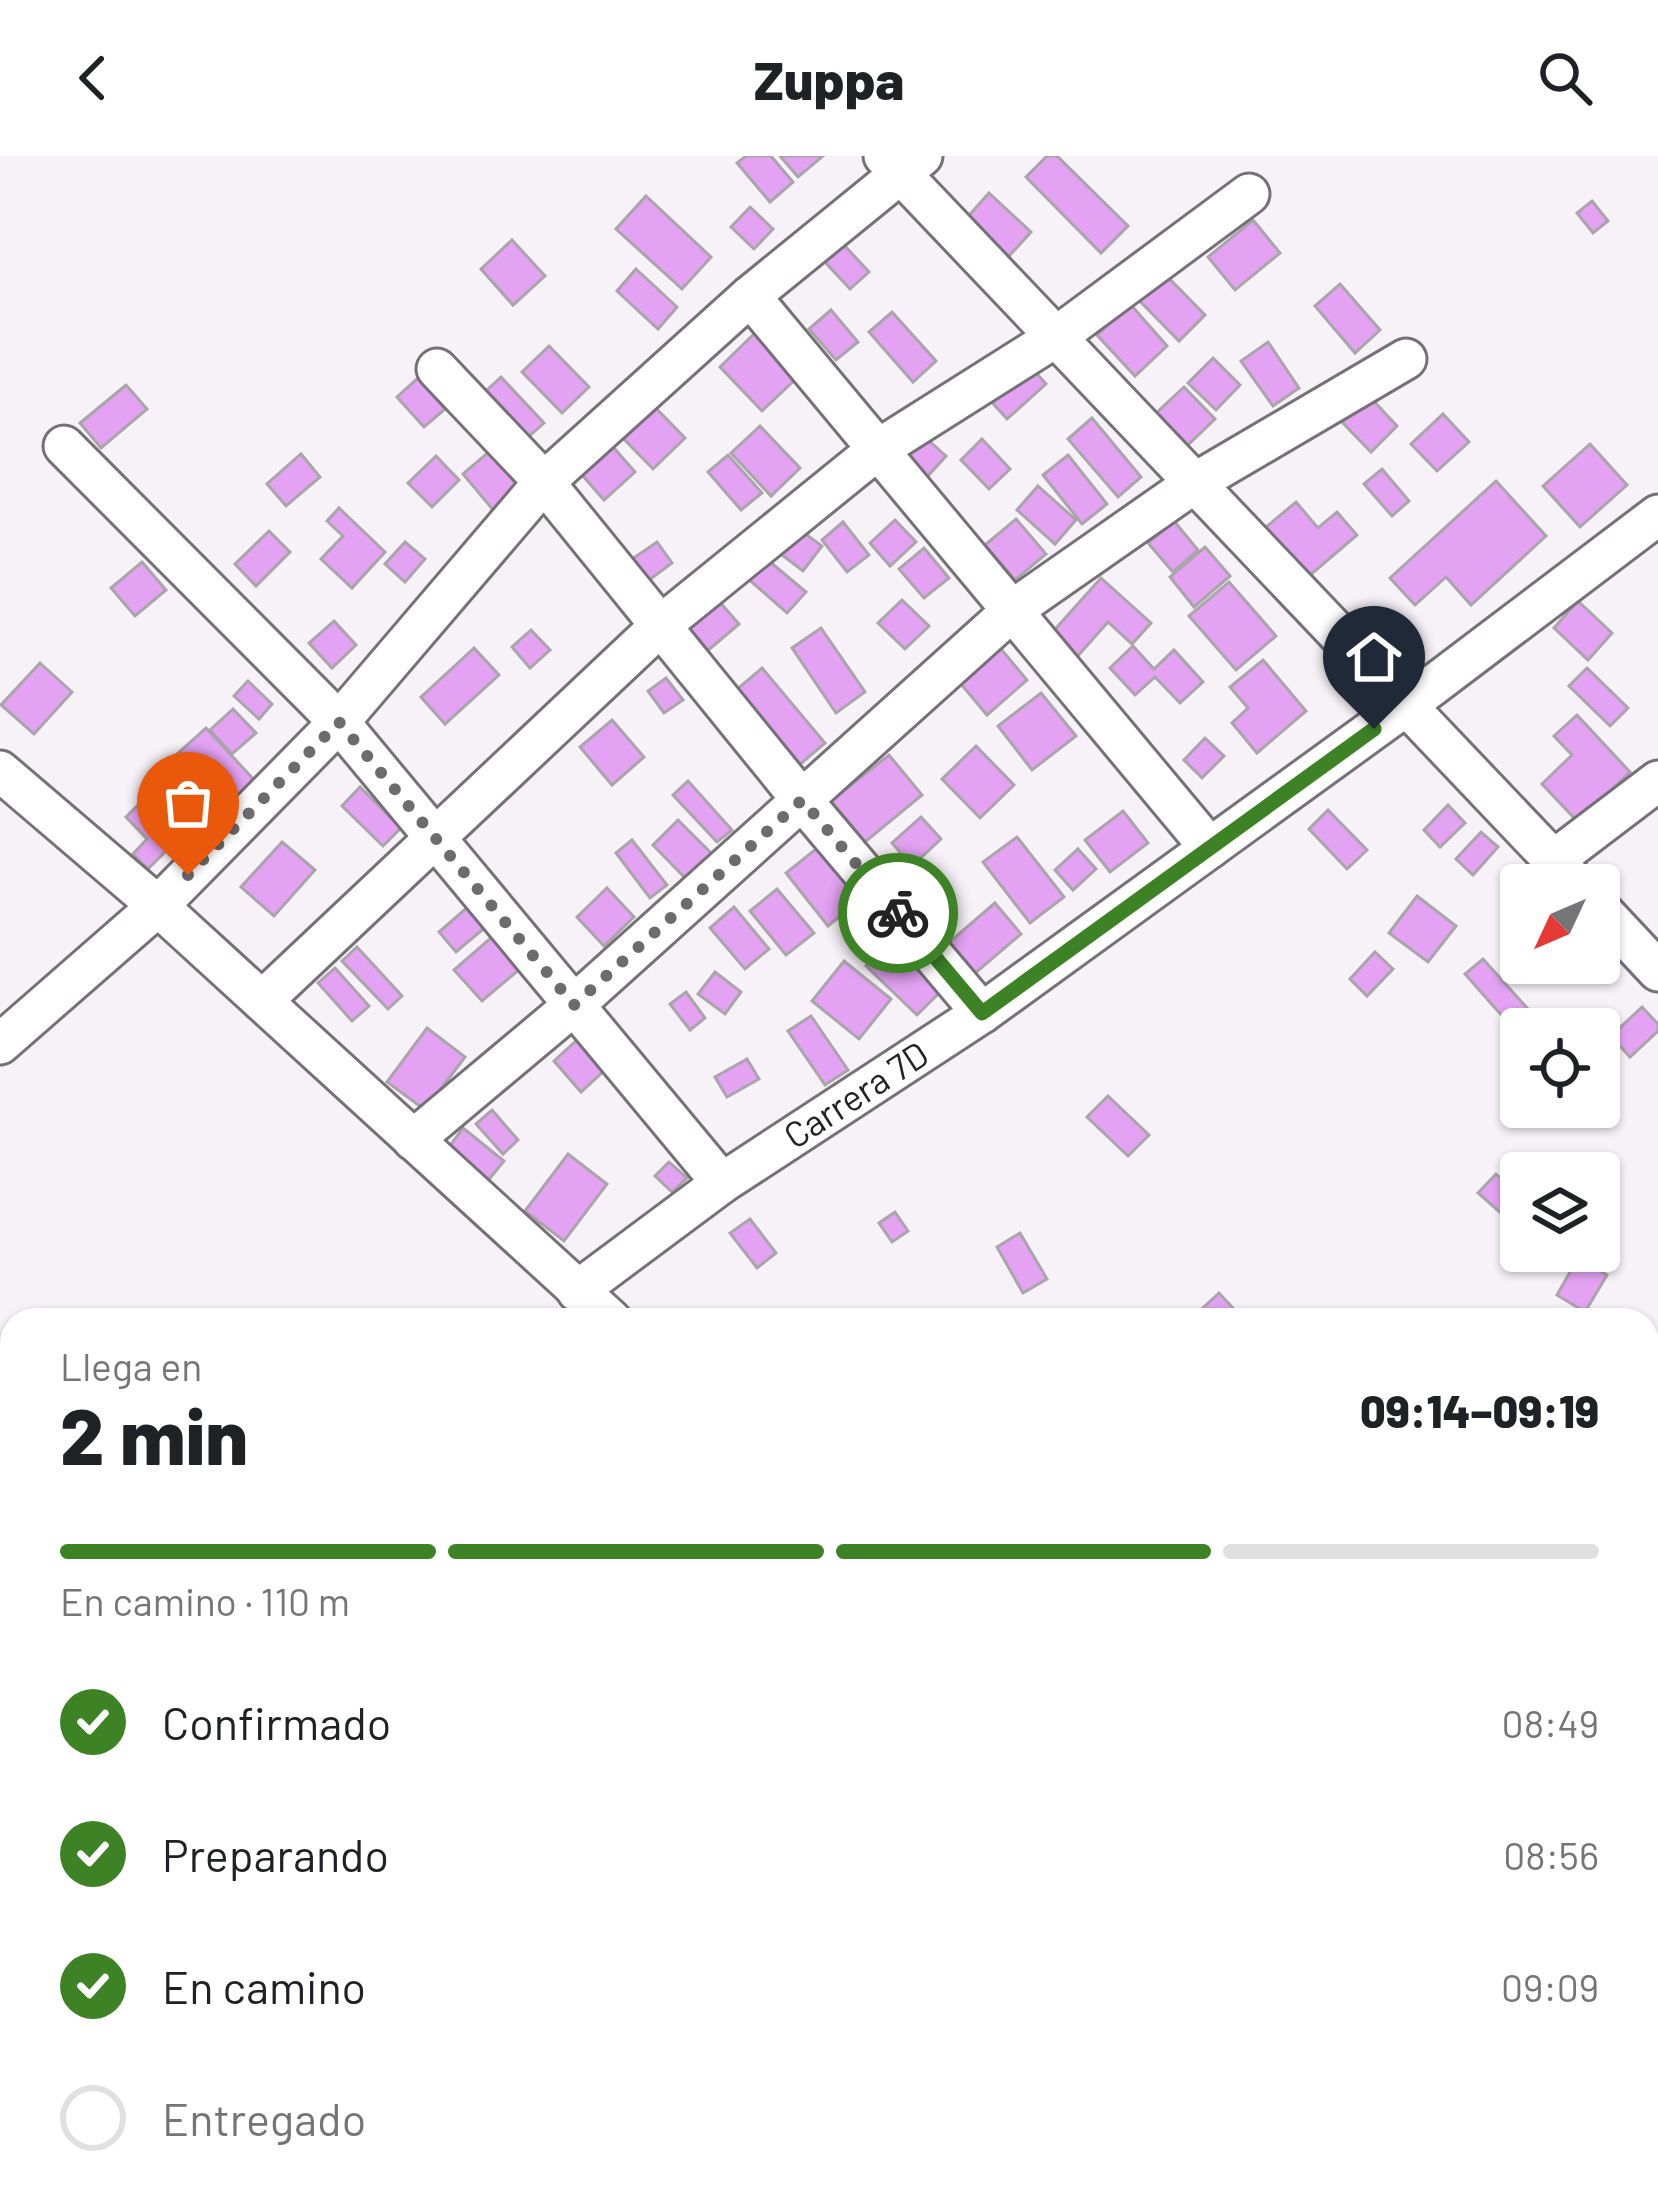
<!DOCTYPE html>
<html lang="es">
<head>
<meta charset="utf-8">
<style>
  :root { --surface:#fff; --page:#f6f6f6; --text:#202124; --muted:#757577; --line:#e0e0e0; --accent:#3d8225 }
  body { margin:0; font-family:Barlow,sans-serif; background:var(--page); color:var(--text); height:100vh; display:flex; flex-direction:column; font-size:45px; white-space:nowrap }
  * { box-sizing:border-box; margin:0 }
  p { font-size:39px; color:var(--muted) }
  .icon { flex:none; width:66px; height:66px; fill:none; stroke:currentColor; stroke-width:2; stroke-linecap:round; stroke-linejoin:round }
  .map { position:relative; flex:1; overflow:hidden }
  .details { position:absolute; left:0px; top:1152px; width:1659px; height:903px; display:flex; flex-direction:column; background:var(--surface); border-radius:36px 36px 0 0; box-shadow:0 3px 9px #0004 }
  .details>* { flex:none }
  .needle { width:78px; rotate:226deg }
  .tools { position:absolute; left:1500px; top:708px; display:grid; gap:24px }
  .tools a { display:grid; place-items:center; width:120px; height:120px; border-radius:12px; background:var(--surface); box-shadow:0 3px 9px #0004; font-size:60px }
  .pin { position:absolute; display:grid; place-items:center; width:102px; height:102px; color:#fff; margin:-123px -51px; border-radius:50% 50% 50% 0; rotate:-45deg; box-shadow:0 0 12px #0007 }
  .pin .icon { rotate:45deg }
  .courier { position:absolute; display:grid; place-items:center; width:120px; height:120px; margin:-60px; border:9px solid #3d8225; border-radius:50%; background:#fff; color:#222; box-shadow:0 3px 15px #0007 }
  .summary em { font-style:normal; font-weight:800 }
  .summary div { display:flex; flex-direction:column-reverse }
  .summary { display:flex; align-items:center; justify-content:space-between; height:204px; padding:0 60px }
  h1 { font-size:78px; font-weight:800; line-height:90px }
  .bar { display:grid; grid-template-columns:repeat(4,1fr); gap:18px 12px; align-content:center; height:144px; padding:0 60px }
  .bar i { height:15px; border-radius:9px; background:var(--line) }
  .bar .selected { background:var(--accent) }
  .bar p { grid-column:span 4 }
  ol { padding:0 60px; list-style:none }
  li { display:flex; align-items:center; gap:36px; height:132px }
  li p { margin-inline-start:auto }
  li .icon { padding:12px; border-radius:50%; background:var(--accent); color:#fff; stroke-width:4 }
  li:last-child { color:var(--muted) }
  li i { width:66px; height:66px; border:6px solid var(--line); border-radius:50% }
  header { display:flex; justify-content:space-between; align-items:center; height:156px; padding:0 60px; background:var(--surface); font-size:54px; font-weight:800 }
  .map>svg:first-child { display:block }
</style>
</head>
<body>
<header><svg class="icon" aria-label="back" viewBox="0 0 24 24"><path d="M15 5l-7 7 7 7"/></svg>Zuppa<svg class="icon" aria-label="search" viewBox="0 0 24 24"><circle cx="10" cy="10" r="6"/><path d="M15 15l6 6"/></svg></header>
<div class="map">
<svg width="1658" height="2053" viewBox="0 0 1658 2053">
  <rect width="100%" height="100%" fill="#f7f2f8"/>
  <g fill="#e3a2f2" stroke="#aaa5ab" stroke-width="3">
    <polygon points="746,0 771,0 793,26 770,46 737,7"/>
    <polygon points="780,0 823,0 798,21"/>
    <polygon points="1047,0 1057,0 1128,70 1101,97 1026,21"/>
    <polygon points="989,37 1031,76 999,111 957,73"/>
    <polygon points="646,40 711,101 682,133 616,73"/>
    <polygon points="1592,45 1608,65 1593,77 1577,57"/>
    <polygon points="750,51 773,73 754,93 731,71"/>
    <polygon points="1253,64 1280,97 1235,134 1208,101"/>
    <polygon points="512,84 545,120 513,149 481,113"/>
    <polygon points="843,88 869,116 850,133 824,105"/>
    <polygon points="1156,109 1205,159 1179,185 1130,135"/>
    <polygon points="636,113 677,151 658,173 617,135"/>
    <polygon points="1340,128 1380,174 1355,197 1315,150"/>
    <polygon points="1131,149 1167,190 1135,220 1097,179"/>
    <polygon points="831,154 858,186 836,204 809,173"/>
    <polygon points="892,156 936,205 913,226 869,176"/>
    <polygon points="760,172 803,216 762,255 720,211"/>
    <polygon points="1268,186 1299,232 1273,250 1241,205"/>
    <polygon points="549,190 589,231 562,257 522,216"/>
    <polygon points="1213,202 1240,229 1216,254 1188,227"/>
    <polygon points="1027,207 1046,228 1007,263 988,242"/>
    <polygon points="501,221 544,267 517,291 475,245"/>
    <polygon points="418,222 445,253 424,271 397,241"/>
    <polygon points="126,229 147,253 101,292 80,267"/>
    <polygon points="1184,231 1215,263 1186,291 1154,259"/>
    <polygon points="1369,240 1397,270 1371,296 1342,266"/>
    <polygon points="646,242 685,282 653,313 614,273"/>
    <polygon points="1443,258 1469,286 1437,315 1411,288"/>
    <polygon points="1092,262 1141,321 1118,341 1068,283"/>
    <polygon points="760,270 800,312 771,340 731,297"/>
    <polygon points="918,275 946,300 926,322 898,296"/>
    <polygon points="982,283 1010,313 989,333 961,304"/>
    <polygon points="607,284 635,316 604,344 575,311"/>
    <polygon points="1590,288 1627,329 1580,371 1543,330"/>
    <polygon points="491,294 522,330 494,355 463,318"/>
    <polygon points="301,298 320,321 286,350 267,328"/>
    <polygon points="728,299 762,337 741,354 708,316"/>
    <polygon points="1068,299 1107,348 1082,368 1043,319"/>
    <polygon points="436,300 459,324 432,351 408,327"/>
    <polygon points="1382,313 1409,345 1392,360 1364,328"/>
    <polygon points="1496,325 1546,380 1471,449 1446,421 1415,449 1390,422"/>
    <polygon points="1038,330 1076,364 1055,388 1017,354"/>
    <polygon points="1296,346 1318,372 1337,356 1357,379 1308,421 1265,372"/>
    <polygon points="339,352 385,396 352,432 321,403 343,380 327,365"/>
    <polygon points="1016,363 1046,398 1015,424 985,389"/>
    <polygon points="895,364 916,386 890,410 870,387"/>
    <polygon points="1174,365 1198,394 1173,416 1148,387"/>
    <polygon points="843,366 869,399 847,416 822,384"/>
    <polygon points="792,368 822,390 803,415 774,393"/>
    <polygon points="269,375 290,396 256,430 235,408"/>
    <polygon points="405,386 425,403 405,426 385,408"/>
    <polygon points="657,386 672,407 648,425 632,403"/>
    <polygon points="1205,391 1230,420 1194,451 1170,421"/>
    <polygon points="924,392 949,422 924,442 899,413"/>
    <polygon points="763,400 806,436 787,457 746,421"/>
    <polygon points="142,406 166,434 135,460 111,432"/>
    <polygon points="1101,422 1151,467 1132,488 1108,466 1076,502 1050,479"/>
    <polygon points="1229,426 1276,480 1236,514 1189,460"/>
    <polygon points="710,435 739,468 706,496 678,462"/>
    <polygon points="902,444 929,470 905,493 878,467"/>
    <polygon points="1578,445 1612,477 1588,504 1554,472"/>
    <polygon points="334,465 356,489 332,512 309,487"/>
    <polygon points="821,472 865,536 836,557 792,492"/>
    <polygon points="531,474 550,494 530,512 512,491"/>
    <polygon points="996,487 1027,524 987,559 955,521"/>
    <polygon points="1133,490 1154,513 1174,494 1203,526 1180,547 1155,521 1135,539 1110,512"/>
    <polygon points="474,492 499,519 445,568 421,541"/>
    <polygon points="1263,504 1306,555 1257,597 1232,567 1248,552 1230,531"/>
    <polygon points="40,507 72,536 34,578 1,549"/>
    <polygon points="762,512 825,587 791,616 728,541"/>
    <polygon points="1587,512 1628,552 1610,570 1569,530"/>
    <polygon points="666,522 683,544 664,557 648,535"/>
    <polygon points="248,525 272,548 259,563 234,540"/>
    <polygon points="1041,537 1076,580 1032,614 998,570"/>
    <polygon points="233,553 256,577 232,598 210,574"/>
    <polygon points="1577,559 1630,616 1578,666 1542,628 1572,599 1554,580"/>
    <polygon points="612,564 644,601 612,629 580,591"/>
    <polygon points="206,572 258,628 230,655 177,598"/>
    <polygon points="1205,582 1224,600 1202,622 1184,604"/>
    <polygon points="976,590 1014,629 980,662 942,623"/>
    <polygon points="889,599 922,639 865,686 831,645"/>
    <polygon points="188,616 224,653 207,670 171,634"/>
    <polygon points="688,625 732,674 717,686 673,639"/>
    <polygon points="360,631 401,672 383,690 342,650"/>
    <polygon points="140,647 177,684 148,713 133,698 147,683 126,661"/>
    <polygon points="1448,649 1465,667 1440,691 1424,674"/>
    <polygon points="1328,654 1367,694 1347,713 1309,673"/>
    <polygon points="1123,655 1148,687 1110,716 1085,684"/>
    <polygon points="921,661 941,683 912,710 892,687"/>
    <polygon points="678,664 712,698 686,723 653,689"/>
    <polygon points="1481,676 1498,691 1473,719 1456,703"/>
    <polygon points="1017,681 1064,741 1030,767 983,706"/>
    <polygon points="632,684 667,729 650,742 616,697"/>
    <polygon points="282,686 315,714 274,760 241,731"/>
    <polygon points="821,689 863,741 828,770 786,717"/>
    <polygon points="1078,693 1096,713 1073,734 1055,714"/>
    <polygon points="607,732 634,761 604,790 577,761"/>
    <polygon points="777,733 814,777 786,799 750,755"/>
    <polygon points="1417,740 1456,770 1428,806 1389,777"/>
    <polygon points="995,747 1021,778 973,819 946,789"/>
    <polygon points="470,749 488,769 456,796 439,776"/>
    <polygon points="734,751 769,793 745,813 710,772"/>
    <polygon points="493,780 521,812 482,845 454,814"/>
    <polygon points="891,783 943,833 917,859 866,810"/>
    <polygon points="357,791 402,840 388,853 342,805"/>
    <polygon points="1375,796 1393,813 1367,840 1350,823"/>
    <polygon points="1483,803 1528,853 1510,869 1465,818"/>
    <polygon points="844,805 891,843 859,883 812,845"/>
    <polygon points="335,812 369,850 352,865 318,827"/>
    <polygon points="715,816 741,836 725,858 698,838"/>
    <polygon points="686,836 705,862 690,874 670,848"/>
    <polygon points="1642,851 1658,868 1658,875 1630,901 1611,880"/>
    <polygon points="811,860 848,914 825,929 788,875"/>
    <polygon points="427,872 465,901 425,954 387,926"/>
    <polygon points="578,883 606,913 581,936 554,905"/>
    <polygon points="747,903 759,923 727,941 715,921"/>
    <polygon points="1108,940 1149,979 1128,1000 1087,961"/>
    <polygon points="492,954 518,984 503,998 476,968"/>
    <polygon points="463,972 504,1005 486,1027 446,995"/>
    <polygon points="568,998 607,1028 564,1085 525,1055"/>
    <polygon points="669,1006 687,1022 672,1036 655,1020"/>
    <polygon points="1496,1018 1520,1040 1503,1059 1478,1037"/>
    <polygon points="895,1056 908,1075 892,1086 879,1067"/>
    <polygon points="750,1063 776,1097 757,1112 730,1077"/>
    <polygon points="1020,1077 1047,1123 1023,1137 997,1091"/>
    <polygon points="1578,1102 1607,1119 1585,1156 1557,1139"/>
    <polygon points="1219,1137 1244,1164 1194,1164 1192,1162"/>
  </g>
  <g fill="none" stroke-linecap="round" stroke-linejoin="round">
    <defs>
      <polyline id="service" points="1647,1803 1658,1821"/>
      <g id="minor">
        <polyline points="884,0 1577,729"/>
        <polyline points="750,140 1210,692"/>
        <polyline points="437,213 544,326 802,644 982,857"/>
        <polyline points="64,290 339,566 722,1027"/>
        <polyline points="0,615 158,750 611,1164"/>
        <polyline points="1554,704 1658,625"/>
        <polyline points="1599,752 1658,815"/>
        <polyline points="262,845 660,470 877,294 1056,181 1249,38"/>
        <polyline points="0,888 158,750 339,566 544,326 750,140 922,0"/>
        <polyline points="413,984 574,849 1014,453 1193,328 1406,203"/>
        <polyline points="577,1135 722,1027 982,857 1407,549 1658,359"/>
        <polyline points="0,1483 12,1497"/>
        <polyline points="0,1848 12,1839"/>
        <polyline points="0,1929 12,1942"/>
        <polyline points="1647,2040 1657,2053"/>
        <polyline points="104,2043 113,2053"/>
        <polyline points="518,2043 528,2053"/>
      </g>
      <g id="tertiary">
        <polyline points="1647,1977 1658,1968"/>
        <polyline points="1549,2053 1563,2043"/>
      </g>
    </defs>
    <use href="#service" stroke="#757177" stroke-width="24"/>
    <use href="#minor" stroke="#757177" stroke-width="45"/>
    <use href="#tertiary" stroke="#757177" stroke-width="54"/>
    <use href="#service" stroke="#fff" stroke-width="18"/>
    <use href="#minor" stroke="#fff" stroke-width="39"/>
    <use href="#tertiary" stroke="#fff" stroke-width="48"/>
  </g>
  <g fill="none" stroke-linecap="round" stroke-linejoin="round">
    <polyline stroke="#6e6b6f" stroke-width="12" stroke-dasharray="0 21.6" points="188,719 339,566 574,849 802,644 898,757"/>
    <polyline stroke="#3d8225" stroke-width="15" points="898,757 982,857 1374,573"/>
  </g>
  <g text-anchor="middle" stroke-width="12" stroke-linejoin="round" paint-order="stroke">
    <g font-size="36" fill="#242225" stroke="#fff">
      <text transform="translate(856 939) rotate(-33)" y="13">Carrera 7D</text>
    </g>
  </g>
</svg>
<div class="tools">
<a><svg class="needle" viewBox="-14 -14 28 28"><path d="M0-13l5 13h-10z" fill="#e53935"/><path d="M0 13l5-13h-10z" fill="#757577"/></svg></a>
<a><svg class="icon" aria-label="locate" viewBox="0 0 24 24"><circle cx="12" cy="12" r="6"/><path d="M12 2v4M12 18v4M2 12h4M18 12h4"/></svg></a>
<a><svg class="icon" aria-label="layers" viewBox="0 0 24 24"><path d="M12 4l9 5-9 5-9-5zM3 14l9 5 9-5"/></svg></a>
</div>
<div class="pin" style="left:188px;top:719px;background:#ea580c"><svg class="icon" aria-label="bag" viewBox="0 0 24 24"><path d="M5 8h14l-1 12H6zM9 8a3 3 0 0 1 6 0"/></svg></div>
<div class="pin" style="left:1374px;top:573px;background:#1f2937"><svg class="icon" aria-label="home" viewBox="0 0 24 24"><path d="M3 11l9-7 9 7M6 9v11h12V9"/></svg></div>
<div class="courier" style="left:898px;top:757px"><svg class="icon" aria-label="bike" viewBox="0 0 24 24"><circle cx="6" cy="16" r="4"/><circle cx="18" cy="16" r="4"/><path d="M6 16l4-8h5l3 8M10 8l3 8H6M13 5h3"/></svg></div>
<section class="details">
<div class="summary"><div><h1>2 min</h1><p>Llega en</p></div><em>09:14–09:19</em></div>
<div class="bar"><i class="selected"></i><i class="selected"></i><i class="selected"></i><i></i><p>En camino · 110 m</p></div>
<ol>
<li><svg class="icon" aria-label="check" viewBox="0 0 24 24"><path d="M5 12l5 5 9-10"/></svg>Confirmado<p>08:49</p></li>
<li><svg class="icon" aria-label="check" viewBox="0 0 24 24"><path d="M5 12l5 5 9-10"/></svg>Preparando<p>08:56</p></li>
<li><svg class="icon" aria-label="check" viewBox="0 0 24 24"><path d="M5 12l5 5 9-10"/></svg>En camino<p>09:09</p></li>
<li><i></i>Entregado</li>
</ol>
</section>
</div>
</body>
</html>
